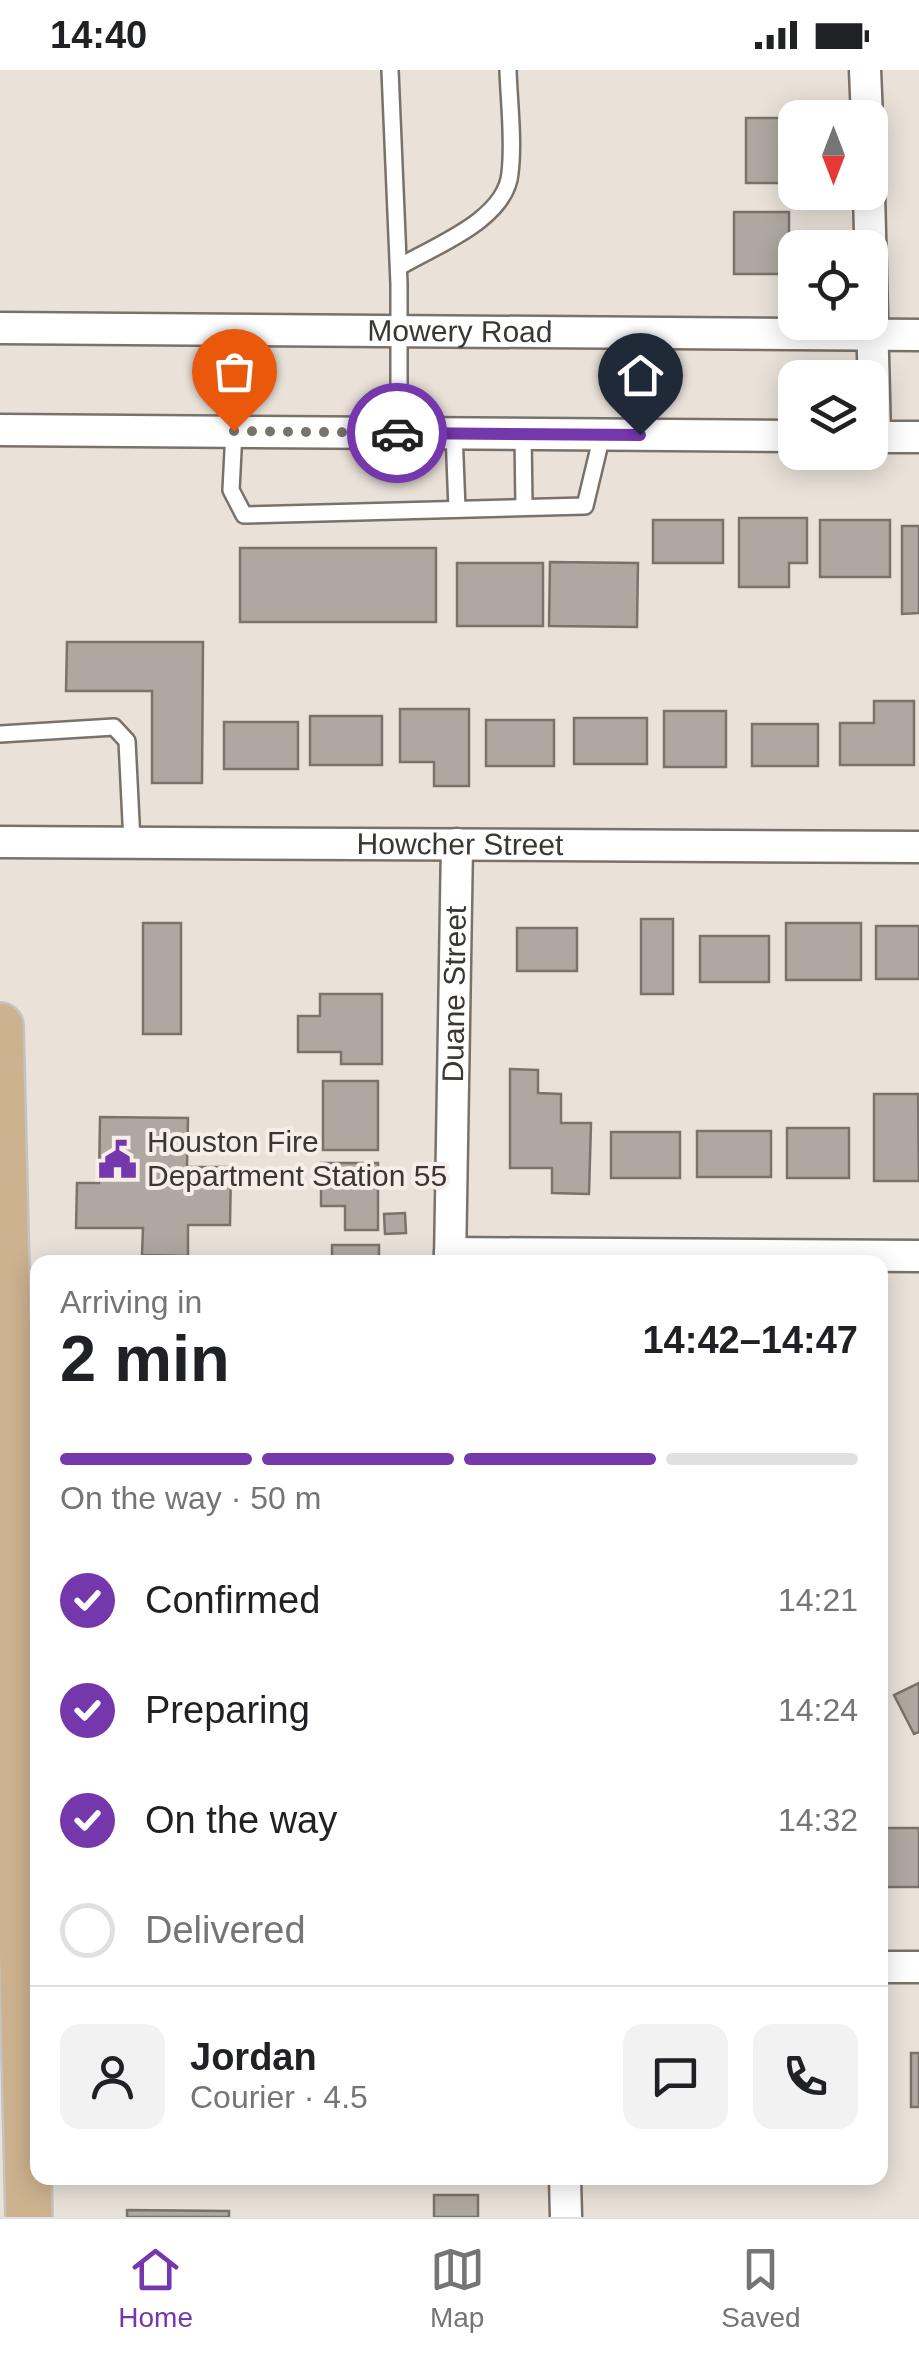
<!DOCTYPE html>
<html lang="en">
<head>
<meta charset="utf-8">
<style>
  :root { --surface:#fff; --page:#f2f2f2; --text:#202124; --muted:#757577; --line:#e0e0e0; --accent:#7537ac }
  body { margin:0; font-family:Helvetica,sans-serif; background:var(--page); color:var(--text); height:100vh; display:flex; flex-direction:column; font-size:38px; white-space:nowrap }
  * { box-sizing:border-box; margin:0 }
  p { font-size:32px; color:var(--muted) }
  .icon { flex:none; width:55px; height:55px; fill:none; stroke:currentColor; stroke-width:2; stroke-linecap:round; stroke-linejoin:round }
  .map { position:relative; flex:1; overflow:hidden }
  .side { position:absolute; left:30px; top:1185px; width:858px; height:930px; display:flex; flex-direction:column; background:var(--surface); border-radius:20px; box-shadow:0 5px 25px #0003 }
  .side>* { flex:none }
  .needle { width:65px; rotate:180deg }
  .tools { position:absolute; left:778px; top:30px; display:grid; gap:20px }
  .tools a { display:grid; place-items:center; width:110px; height:110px; border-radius:20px; background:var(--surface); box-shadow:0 5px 25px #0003; font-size:50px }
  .pin { position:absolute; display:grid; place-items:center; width:85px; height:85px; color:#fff; margin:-102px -42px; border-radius:50% 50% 50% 0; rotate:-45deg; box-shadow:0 0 10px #0007 }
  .pin .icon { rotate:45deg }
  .courier { position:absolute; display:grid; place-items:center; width:100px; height:100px; margin:-50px; border:8px solid #7537ac; border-radius:50%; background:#fff; color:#222; box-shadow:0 2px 12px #0007 }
  .overview em { font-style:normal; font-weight:700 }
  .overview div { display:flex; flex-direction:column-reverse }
  .overview { display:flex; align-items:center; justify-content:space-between; height:170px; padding:0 30px }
  h1 { font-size:65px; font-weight:700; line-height:75px }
  .bar { display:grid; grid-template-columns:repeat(4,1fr); gap:15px 10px; align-content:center; height:120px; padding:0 30px }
  .bar i { height:12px; border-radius:8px; background:var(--line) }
  .bar .on { background:var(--accent) }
  .bar p { grid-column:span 4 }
  .line { display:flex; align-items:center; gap:25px; padding:0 30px; border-top:2px solid var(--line) }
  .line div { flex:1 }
  .round { display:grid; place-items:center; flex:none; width:105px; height:105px; border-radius:20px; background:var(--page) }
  ol { padding:0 30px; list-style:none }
  li { display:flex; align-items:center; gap:30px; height:110px }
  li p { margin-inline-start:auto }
  li .icon { padding:10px; border-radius:50%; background:var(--accent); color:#fff; stroke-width:4 }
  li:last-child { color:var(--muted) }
  li i { width:55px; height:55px; border:5px solid var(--line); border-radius:50% }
  .status { display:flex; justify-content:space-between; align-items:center; height:70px; padding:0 50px; background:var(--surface); direction:ltr }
  .status svg { height:28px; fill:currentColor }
  .tabs { display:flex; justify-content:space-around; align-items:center; height:140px; border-top:2px solid var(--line); background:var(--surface); font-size:28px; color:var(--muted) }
  .tabs a { display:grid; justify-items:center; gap:5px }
  .tabs .on { color:var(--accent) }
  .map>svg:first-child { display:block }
</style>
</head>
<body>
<div class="status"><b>14:40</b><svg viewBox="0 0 49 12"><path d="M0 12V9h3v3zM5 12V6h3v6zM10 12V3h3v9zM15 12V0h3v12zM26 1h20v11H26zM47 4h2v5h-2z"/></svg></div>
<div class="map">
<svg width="919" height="2147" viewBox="0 0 919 2147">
  <rect width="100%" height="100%" fill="#eae2d9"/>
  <g fill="#afa8a0" stroke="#79736b" stroke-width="2.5">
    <rect x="746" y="48" width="45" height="65"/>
    <rect x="734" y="142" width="55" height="62"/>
    <polygon points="739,448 807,448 807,493 789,493 789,517 739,517"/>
    <rect x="653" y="450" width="70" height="43"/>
    <rect x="820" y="450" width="70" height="57"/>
    <polygon points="902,456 919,456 919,543 902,544"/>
    <rect x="240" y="478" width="196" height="74"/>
    <polygon points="550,492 638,493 637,557 549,556"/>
    <rect x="457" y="493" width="86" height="63"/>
    <polygon points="67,572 203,572 202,713 152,713 152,621 66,621"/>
    <polygon points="874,631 914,631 914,695 840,695 840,653 874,653"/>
    <polygon points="400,639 469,639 469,716 434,716 434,692 400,692"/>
    <rect x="664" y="641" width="62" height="56"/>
    <rect x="310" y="646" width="72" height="49"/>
    <rect x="574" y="648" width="73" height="46"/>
    <rect x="486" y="650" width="68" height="46"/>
    <rect x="224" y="652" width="74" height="47"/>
    <rect x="752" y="654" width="66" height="42"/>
    <rect x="641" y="849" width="32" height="75"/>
    <rect x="143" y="853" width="38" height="111"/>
    <rect x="786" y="853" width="75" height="57"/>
    <rect x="876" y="856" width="43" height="53"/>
    <rect x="517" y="858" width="60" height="43"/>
    <rect x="700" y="866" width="69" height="46"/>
    <polygon points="320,924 382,924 382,994 341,994 341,982 298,982 298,946 320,946"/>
    <polygon points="510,999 538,1000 538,1023 561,1024 561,1053 591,1053 589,1124 552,1123 552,1098 510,1098"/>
    <rect x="323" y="1011" width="55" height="69"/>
    <polygon points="874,1024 918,1024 919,1111 874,1111"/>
    <polygon points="100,1047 188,1048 187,1097 231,1097 230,1155 188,1155 188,1186 142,1185 143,1158 76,1158 77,1113 99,1113"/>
    <rect x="787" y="1058" width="62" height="50"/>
    <rect x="697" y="1061" width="74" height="46"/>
    <rect x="611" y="1062" width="69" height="46"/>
    <polygon points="321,1093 378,1093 378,1160 345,1160 345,1136 321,1136"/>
    <polygon points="405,1143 406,1163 385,1164 384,1144"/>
    <rect x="332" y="1175" width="47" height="17"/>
    <polygon points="919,1613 919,1662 914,1664 894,1625"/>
    <rect x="880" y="1758" width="39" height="59"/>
    <rect x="911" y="1983" width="8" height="54"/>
    <rect x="434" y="2125" width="44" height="22"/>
    <polygon points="127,2140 229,2141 229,2147 127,2147"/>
  </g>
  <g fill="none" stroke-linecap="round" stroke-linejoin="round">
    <defs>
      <g id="lane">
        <polyline points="390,0 399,214 399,363"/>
        <path d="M399,197C434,176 506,150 510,103C514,70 509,33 508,0"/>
        <polyline points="234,361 231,420 244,445 585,436 602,365"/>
        <polyline points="454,363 457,439"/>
        <polyline points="523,364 524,437"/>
        <polyline points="0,664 114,657 127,671 132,772"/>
      </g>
      <g id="street">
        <polyline points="865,0 867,48"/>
        <polyline points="869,122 875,367"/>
        <path id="s1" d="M0,258L919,265"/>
        <polyline points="0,360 795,366"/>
        <polyline points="870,367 919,367"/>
        <path id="s2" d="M0,772L919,777"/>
        <polyline points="450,1183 919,1186"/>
        <path id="s3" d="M450,1192L457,774"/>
        <polyline points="880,1897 919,1897"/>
        <polyline points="565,2108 566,2147"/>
      </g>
      <polyline id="primary" points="0,956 29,2147"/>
    </defs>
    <use href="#lane" stroke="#79726a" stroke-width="20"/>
    <use href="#street" stroke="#79726a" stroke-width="35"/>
    <use href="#primary" stroke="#c4c3c2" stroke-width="50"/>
    <use href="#lane" stroke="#fff" stroke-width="15"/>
    <use href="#street" stroke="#fff" stroke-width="30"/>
    <use href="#primary" stroke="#cdb28f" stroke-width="45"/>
  </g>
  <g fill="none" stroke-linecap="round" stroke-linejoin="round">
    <polyline stroke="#78736d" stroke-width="10" stroke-dasharray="0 18" points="234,361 397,363"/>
    <polyline stroke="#7537ac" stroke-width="12" points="397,363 640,365"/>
  </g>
  <defs>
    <symbol id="civic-bare" viewBox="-9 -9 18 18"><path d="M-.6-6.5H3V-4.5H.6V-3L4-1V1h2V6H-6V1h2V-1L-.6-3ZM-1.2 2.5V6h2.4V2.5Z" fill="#7537ac" stroke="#f7efe7" stroke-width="2.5" paint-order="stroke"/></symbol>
  </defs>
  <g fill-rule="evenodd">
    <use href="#civic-bare" x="90" y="1062" width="55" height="55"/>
  </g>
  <g text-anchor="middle" stroke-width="8" stroke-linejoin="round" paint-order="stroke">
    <g font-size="30" fill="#3a3733" stroke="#f7efe7">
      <text dy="10" stroke="none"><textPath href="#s1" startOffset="460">Mowery Road</textPath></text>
      <text dy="10" stroke="none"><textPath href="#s2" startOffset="460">Howcher Street</textPath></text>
      <text dy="10" stroke="none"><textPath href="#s3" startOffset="268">Duane Street</textPath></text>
    </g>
    <g font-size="30" fill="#3a3733" stroke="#f7efe7" text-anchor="start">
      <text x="147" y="1082">Houston Fire<tspan x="147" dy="34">Department Station 55</tspan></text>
    </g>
  </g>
</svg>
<div class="tools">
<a><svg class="needle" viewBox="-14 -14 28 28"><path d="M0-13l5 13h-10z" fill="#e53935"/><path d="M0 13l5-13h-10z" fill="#757577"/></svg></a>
<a><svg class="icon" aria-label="locate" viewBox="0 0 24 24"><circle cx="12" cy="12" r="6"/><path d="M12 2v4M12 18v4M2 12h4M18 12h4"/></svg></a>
<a><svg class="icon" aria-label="layers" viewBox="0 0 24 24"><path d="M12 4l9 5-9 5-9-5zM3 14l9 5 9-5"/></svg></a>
</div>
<div class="pin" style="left:234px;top:361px;background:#ea580c"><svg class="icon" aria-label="bag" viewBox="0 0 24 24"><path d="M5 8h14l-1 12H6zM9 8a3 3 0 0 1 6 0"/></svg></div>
<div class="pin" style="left:640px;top:365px;background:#1f2937"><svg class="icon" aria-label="home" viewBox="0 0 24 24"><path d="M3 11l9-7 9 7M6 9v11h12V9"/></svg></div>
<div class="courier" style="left:397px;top:363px"><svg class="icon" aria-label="car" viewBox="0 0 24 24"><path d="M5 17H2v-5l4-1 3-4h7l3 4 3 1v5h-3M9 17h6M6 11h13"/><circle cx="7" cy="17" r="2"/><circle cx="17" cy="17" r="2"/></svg></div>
<section class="side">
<div class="overview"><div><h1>2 min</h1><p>Arriving in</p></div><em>14:42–14:47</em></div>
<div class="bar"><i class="on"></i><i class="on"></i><i class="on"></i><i></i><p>On the way · 50 m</p></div>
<ol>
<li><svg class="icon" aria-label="check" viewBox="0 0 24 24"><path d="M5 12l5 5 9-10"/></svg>Confirmed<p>14:21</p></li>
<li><svg class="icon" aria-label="check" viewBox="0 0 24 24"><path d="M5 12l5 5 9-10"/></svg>Preparing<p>14:24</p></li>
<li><svg class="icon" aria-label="check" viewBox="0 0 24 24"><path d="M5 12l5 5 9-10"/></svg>On the way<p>14:32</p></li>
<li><i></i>Delivered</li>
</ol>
<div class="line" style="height:180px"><a class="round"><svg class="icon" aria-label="person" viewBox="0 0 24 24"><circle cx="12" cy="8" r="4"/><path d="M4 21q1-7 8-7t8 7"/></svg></a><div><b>Jordan</b><p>Courier · 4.5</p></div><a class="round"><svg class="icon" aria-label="chat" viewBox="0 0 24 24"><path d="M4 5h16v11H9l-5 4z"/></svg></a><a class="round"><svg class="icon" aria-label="phone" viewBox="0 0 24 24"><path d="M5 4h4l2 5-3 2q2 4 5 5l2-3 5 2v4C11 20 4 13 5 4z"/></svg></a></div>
</section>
</div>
<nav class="tabs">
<a class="on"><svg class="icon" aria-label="home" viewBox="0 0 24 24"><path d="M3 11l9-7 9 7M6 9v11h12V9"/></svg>Home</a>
<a><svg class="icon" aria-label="map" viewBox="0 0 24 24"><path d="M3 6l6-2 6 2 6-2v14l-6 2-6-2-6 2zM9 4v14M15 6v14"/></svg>Map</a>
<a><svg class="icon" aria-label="saved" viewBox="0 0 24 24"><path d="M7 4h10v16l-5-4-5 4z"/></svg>Saved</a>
</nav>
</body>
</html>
